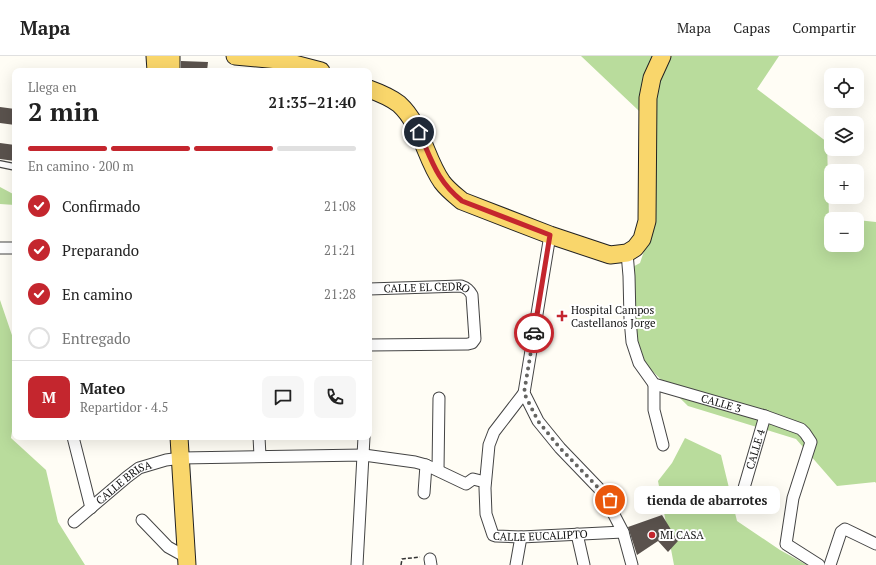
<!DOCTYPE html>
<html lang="es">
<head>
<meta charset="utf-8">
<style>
  :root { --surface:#fff; --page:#f6f6f6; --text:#222; --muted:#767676; --line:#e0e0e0; --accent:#c4262e }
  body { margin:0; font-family:"PT Serif",serif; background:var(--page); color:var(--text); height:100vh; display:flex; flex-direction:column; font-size:15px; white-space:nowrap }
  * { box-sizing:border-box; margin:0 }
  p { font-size:13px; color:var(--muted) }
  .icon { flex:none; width:22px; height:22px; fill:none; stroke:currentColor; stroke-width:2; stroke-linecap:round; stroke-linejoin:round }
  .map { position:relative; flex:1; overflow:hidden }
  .panel { position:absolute; left:12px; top:12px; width:360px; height:372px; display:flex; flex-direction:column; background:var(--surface); border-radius:8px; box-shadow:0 4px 16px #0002 }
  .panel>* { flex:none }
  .buttons { position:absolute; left:824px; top:12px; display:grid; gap:8px }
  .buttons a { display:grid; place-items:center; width:40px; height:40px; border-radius:8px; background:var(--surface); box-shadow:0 4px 16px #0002; font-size:20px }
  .pin { position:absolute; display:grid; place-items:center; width:34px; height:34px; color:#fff; margin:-17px; border:2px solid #fff; border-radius:50%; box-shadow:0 1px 4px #0007 }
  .courier { position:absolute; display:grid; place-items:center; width:40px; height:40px; margin:-20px; border:3px solid #c4262e; border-radius:50%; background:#fff; color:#222; box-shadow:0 1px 5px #0007 }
  .bubble { position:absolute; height:28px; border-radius:8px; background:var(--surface); box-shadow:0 4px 16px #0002; font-size:13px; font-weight:800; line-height:28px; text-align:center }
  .head em { font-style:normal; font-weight:800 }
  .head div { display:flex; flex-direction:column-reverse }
  .head { display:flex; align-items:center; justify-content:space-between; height:68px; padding:0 16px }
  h1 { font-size:26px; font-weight:800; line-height:30px }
  .bar { display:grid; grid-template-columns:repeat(4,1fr); gap:6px 4px; align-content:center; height:48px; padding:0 16px }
  .bar i { height:5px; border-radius:3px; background:var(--line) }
  .bar .current { background:var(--accent) }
  .bar p { grid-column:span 4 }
  .line { display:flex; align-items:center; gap:10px; padding:0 16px; border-top:1px solid var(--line) }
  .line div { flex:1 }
  .round { display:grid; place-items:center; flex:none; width:42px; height:42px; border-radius:8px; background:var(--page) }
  ol { padding:0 16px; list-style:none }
  li { display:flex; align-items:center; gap:12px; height:44px }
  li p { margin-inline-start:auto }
  li .icon { padding:4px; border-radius:50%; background:var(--accent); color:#fff; stroke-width:4 }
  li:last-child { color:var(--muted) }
  li i { width:22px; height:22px; border:2px solid var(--line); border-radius:50% }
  header { display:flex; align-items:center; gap:24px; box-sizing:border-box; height:56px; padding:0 20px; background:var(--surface); border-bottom:1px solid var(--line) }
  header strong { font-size:19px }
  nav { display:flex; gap:22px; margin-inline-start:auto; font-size:14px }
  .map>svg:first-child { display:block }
</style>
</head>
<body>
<header>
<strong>Mapa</strong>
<nav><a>Mapa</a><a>Capas</a><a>Compartir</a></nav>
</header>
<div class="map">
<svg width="876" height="509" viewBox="0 0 876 509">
  <rect width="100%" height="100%" fill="#fffdf5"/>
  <g fill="#b9dc9c">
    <polygon points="581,0 779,0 757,33 827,86 829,161 846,163 831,163 831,189 857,189 857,164 876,166 876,427 875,426 837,430 796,383 688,350 638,301 625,215 640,207 651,174 657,72"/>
    <polygon points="0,131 15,139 15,149 0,148"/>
    <polygon points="0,244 15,288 15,356 11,382 46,414 58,466 85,509 0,509"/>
    <polygon points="685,382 721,399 737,465 780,494 807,509 674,509 658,425 672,407"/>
  </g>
  <g fill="#5a524d">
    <polygon points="181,5 208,6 207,15 181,15"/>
    <polygon points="0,51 15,53 15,69 0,67"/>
    <polygon points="0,87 15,89 15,105 0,103"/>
    <polygon points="662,459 678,485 668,496 658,485 637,499 628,471"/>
  </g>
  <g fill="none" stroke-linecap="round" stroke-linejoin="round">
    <defs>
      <polyline id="lane" points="0,108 15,111"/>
      <g id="street">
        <polyline points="550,179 524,337 538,365 560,392 610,444 611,453 623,476 632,509"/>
        <polyline points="0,192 15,192"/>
        <path id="s1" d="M627,197L629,220L630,263L632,286L639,307L654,328L765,360L801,373L805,377L811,386L793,442L786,488L819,509"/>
        <path id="s2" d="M369,233L461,230C467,232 469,234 472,239L475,283L472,287L468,288L369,289"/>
        <polyline points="654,328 654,354 663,389"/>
        <path id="s3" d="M524,337L494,376L489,389L485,432L486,458L493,479L496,480L521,481L623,476"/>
        <polyline points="73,381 91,452"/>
        <polyline points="259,381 260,400"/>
        <polyline points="438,414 439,342"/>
        <polyline points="424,437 426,409"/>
        <path id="s4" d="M739,449L765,360"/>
        <polyline points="142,464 168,491 186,501"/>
        <path id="s5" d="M74,466L127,421L139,412L166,404L181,402L364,399L415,406L426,409L466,428L473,423L485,426"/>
        <polyline points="577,478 584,509"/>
        <polyline points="430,503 431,509"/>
        <polyline points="357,509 364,381"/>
        <polyline points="516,509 521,481"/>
        <polyline points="830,509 841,476 845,473 876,488"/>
      </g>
      <g id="primary">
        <polyline points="155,0 156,15"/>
        <polyline points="171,0 171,15"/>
        <polyline points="235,0 279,4 321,15"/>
        <path d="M369,33C380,37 390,41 399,48C422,69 425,102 442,126C448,134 455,139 462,145L550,179L610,199L627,197L635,192L642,183L647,165L648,42L652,22L662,0"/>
        <polyline points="179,381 187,509"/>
      </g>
    </defs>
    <use href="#lane" stroke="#444" stroke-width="8"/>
    <use href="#street" stroke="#444" stroke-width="13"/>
    <use href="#primary" stroke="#222" stroke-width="19"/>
    <polyline stroke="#333" stroke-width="1.5" stroke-dasharray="4 2" stroke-linecap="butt" points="401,509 402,503 420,501"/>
    <use href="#lane" stroke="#fff" stroke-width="5.5"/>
    <use href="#street" stroke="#fff" stroke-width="11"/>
    <use href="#primary" stroke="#f9d66b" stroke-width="17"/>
  </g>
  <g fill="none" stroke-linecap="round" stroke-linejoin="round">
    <polyline stroke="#646461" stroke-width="4" stroke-dasharray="0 7.2" points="534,277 524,337 538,365 560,392 610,444"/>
    <path stroke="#c4262e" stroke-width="5" d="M419,76C432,105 437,125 462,145L550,179L534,277"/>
  </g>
  <g fill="#c4262e" stroke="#fff" stroke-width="1.5">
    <path d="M560 254h4v4h4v4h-4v4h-4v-4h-4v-4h4z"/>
    <circle cx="652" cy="479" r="4"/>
  </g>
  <g text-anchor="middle" stroke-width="4" stroke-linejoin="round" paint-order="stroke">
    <g font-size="11" fill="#111" stroke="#fff">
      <text dy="4" stroke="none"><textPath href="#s2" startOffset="58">CALLE EL CEDRO</textPath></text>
      <text dy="4" stroke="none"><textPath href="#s1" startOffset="207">CALLE 3</textPath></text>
      <text dy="4" stroke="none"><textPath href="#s4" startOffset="58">CALLE 4</textPath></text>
      <text dy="4" stroke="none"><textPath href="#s5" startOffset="64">CALLE BRISA</textPath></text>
      <text dy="4" stroke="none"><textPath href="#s3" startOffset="202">CALLE EUCALIPTO</textPath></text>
    </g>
    <g font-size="11" fill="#111" stroke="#fff" text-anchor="start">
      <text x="571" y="258">Hospital Campos<tspan x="571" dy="13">Castellanos Jorge</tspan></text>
      <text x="660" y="483">MI CASA</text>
    </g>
  </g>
</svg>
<div class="buttons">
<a><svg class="icon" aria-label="locate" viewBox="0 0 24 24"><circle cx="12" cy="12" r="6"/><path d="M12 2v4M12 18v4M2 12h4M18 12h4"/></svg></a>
<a><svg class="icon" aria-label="layers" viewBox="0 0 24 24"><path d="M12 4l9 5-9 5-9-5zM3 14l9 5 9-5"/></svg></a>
<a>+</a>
<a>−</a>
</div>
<div class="pin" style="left:610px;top:444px;background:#ea580c"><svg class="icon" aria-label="bag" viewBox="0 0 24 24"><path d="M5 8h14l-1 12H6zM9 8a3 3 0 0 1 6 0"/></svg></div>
<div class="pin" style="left:419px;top:76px;background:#1f2937"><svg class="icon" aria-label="home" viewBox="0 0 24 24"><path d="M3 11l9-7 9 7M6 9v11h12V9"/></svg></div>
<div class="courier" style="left:534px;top:277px"><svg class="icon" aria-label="car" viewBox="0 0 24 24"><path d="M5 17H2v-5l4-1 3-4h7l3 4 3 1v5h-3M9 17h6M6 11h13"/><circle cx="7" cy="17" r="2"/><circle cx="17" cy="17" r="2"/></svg></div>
<div class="bubble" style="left:634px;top:430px;width:146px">tienda de abarrotes</div>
<section class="panel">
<div class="head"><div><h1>2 min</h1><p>Llega en</p></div><em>21:35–21:40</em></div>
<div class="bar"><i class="current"></i><i class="current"></i><i class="current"></i><i></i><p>En camino · 200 m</p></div>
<ol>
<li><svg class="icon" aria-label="check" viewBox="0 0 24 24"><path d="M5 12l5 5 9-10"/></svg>Confirmado<p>21:08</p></li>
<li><svg class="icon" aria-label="check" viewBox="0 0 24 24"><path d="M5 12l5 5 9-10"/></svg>Preparando<p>21:21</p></li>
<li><svg class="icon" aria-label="check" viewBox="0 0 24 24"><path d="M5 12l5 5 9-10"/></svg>En camino<p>21:28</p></li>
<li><i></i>Entregado</li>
</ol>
<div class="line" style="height:72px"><b class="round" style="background:var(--accent);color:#fff">M</b><div><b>Mateo</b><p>Repartidor · 4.5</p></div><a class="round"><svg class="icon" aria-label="chat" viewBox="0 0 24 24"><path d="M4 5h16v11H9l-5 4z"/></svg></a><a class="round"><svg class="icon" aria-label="phone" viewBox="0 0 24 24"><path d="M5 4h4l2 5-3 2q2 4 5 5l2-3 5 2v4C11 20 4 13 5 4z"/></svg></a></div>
</section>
</div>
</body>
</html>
